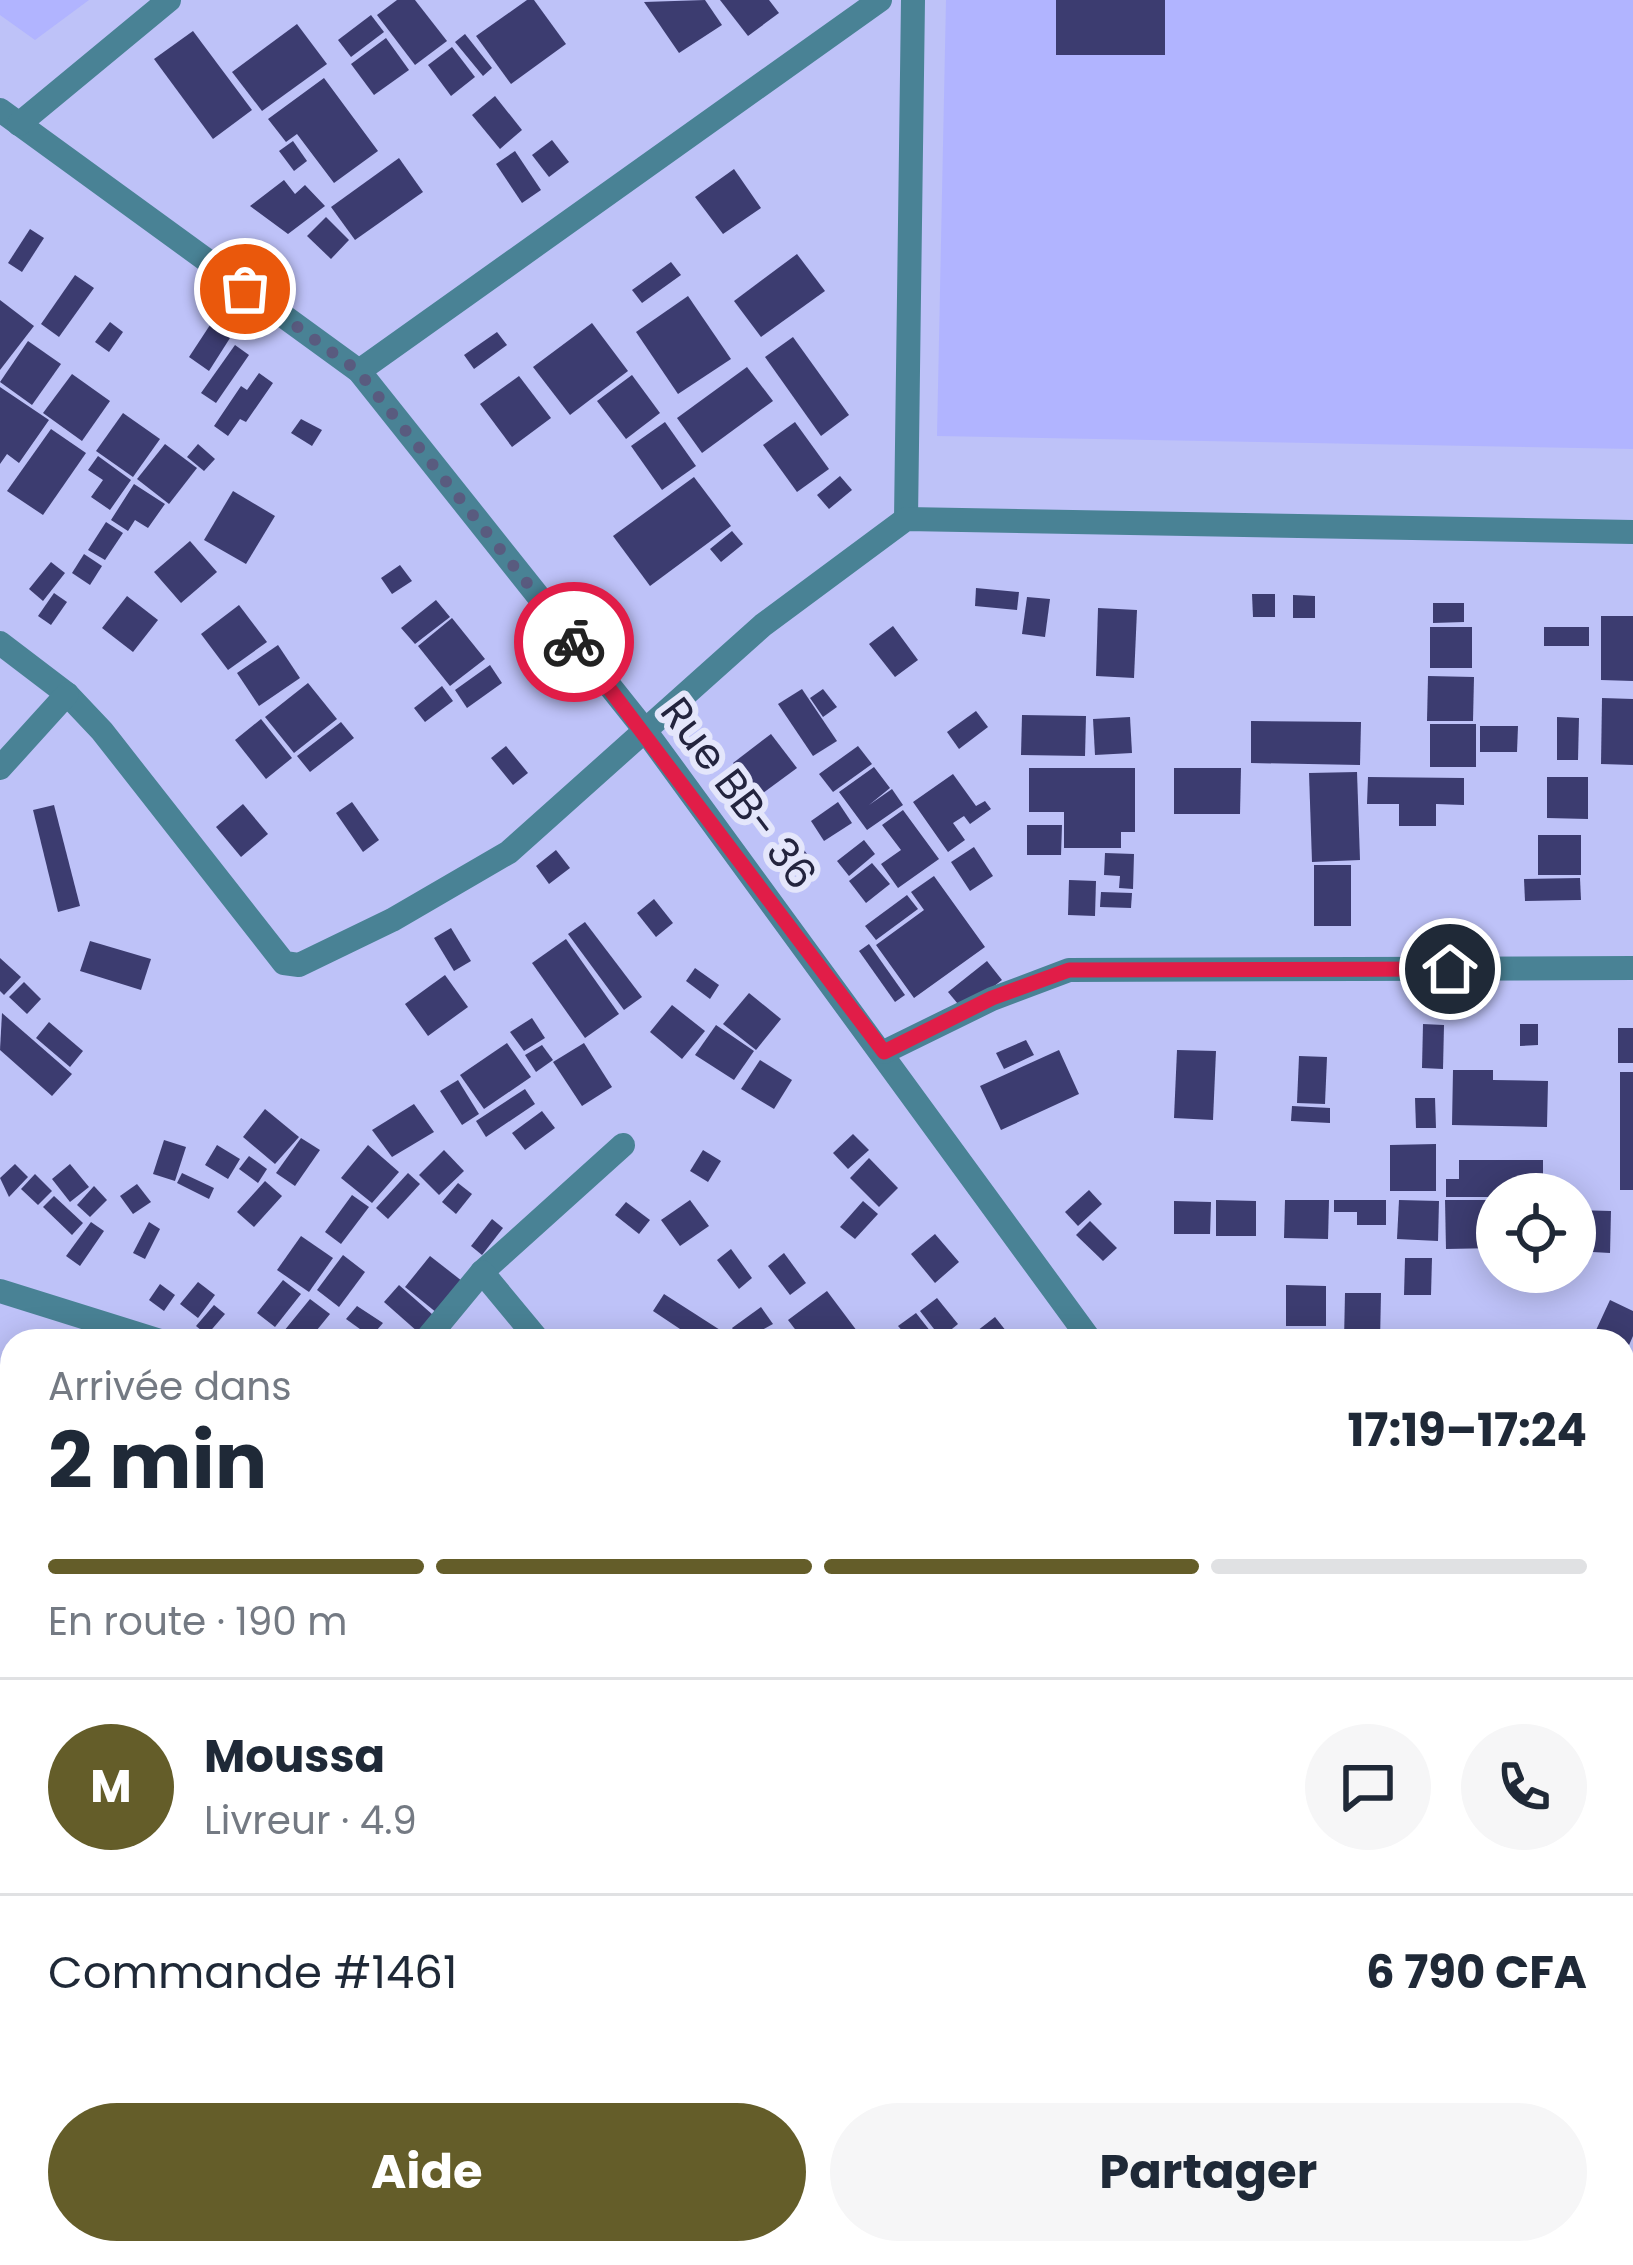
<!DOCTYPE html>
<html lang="fr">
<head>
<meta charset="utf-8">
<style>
  :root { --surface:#fff; --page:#f6f6f7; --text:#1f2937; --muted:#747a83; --line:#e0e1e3; --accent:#645d29 }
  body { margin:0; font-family:Poppins,sans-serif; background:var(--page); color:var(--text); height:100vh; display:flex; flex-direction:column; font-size:45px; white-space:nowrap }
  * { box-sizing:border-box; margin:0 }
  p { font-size:39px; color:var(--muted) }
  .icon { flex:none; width:66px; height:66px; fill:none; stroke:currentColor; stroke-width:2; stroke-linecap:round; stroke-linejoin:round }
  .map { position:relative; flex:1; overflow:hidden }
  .side { position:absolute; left:0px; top:1329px; width:1635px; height:936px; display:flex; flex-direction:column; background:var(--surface); border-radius:36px 36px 0 0; box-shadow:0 6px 30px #0003 }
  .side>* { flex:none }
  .fabs { position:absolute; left:1476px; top:1173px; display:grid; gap:24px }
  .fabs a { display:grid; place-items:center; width:120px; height:120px; border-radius:50%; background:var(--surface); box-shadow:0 6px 30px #0003; font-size:60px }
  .pin { position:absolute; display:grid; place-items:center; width:102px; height:102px; color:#fff; margin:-51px; border:6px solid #fff; border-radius:50%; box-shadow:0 3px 12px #0007 }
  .courier { position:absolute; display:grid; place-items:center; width:120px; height:120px; margin:-60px; border:9px solid #e11d48; border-radius:50%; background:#fff; color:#222; box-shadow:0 3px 15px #0007 }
  .summary em { font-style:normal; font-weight:700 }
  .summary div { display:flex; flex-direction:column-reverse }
  .summary { display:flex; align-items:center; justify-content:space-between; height:204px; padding:0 48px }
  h1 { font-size:78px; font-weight:700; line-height:90px }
  .bar { display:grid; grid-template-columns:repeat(4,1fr); gap:18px 12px; align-content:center; height:144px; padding:0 48px }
  .bar i { height:15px; border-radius:9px; background:var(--line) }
  .bar .selected { background:var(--accent) }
  .bar p { grid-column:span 4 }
  .line { display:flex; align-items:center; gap:30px; padding:0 48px; border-top:3px solid var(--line) }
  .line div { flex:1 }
  .round { display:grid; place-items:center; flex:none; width:126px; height:126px; border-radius:63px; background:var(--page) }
  .cta { display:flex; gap:24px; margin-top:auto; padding:24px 48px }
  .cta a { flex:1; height:138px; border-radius:72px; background:var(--accent); color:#fff; font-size:48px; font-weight:700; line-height:138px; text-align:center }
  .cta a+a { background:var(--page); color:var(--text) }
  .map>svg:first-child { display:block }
</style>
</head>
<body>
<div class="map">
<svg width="1633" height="2265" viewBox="0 0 1633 2265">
  <rect width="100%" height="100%" fill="#bec2f8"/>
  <g fill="#b1b4ff">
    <polygon points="0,0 89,0 35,40 0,15"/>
    <polygon points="946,0 1633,0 1633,449 937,436"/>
  </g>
  <polygon fill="#ae7498" stroke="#845c7d" stroke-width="3" points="334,2253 819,2253 823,2265 327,2265"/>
  <g fill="#3c3c70">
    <polygon points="397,0 415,0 447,41 415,65 377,15"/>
    <polygon points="527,0 534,0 566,44 511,84 476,36"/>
    <polygon points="705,0 722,25 679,53 644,2"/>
    <polygon points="720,0 769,0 779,13 748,36"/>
    <rect x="1056" y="0" width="109" height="55"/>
    <polygon points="371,15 384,32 351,57 338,40"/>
    <polygon points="297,24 327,64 262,111 232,72"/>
    <polygon points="193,31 252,110 213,139 154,59"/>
    <polygon points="465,34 492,68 483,76 455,42"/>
    <polygon points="386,38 409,70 374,95 351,64"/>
    <polygon points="452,47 475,77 451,96 428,65"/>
    <polygon points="324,78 378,151 334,183 297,134 286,142 268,119"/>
    <polygon points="495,96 522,130 500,149 472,115"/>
    <polygon points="552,140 569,162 549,177 532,155"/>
    <polygon points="293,141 307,161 294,171 279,151"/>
    <polygon points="515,151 541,190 522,203 496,164"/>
    <polygon points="399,158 423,192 355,240 331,207"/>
    <polygon points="734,169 761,208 723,234 695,197"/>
    <polygon points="284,180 295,194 305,185 325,206 288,234 250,206"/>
    <polygon points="326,217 349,240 331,259 307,236"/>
    <polygon points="30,229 44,238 22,272 8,263"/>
    <polygon points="797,254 825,291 761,337 734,301"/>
    <polygon points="671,262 681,275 642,303 632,290"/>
    <polygon points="75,275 94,288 59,337 41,324"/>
    <polygon points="688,296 731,359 678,394 636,332"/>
    <polygon points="0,300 34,326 0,370"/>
    <polygon points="110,322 123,332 109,352 95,342"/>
    <polygon points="592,323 628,371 570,415 533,367"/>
    <polygon points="210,325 230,338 209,371 189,357"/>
    <polygon points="497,332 507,345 474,369 464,355"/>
    <polygon points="793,337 849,415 821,436 765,357"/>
    <polygon points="28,341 61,364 32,405 0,382"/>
    <polygon points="235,345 249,355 216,403 201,393"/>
    <polygon points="747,367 773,401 702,453 677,418"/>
    <polygon points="259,373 273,383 246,422 240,419 228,436 214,426 241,386 247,390"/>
    <polygon points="72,374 110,401 82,441 43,413"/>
    <polygon points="632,375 660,413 626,439 597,401"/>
    <polygon points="519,376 551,418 512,447 480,404"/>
    <polygon points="0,387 49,420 19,463 7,454 0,464"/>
    <polygon points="123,413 160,439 133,477 96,451"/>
    <polygon points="301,419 322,430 312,446 291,433"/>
    <polygon points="665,422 696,466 662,490 631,446"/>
    <polygon points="795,422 829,469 797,492 763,445"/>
    <polygon points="51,429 86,453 43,515 7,491"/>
    <polygon points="165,444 197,468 169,504 137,479"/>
    <polygon points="198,444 215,459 204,471 187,457"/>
    <polygon points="98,456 131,480 110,510 91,497 103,480 88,470"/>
    <polygon points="840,476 852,490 829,509 817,495"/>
    <polygon points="694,477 731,526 650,586 613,536"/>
    <polygon points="134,484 165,504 148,528 135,520 128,531 111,520"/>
    <polygon points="233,491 275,516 246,564 204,540"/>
    <polygon points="106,522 123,533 105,560 88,550"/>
    <polygon points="732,531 743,544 721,562 710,549"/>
    <polygon points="190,541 217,572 181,603 154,572"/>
    <polygon points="84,554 102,566 90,585 72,573"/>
    <polygon points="51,562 65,573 43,601 29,589"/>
    <polygon points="400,565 412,581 392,594 381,578"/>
    <polygon points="976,588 1019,592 1017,610 975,606"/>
    <polygon points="54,593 67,602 51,625 38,616"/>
    <polygon points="1252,594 1275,594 1275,617 1253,617"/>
    <polygon points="1293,595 1315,596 1315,618 1293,618"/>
    <polygon points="127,596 158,620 133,652 102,628"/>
    <polygon points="1027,597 1050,599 1045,637 1022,634"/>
    <polygon points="436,600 450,617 415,644 401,628"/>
    <polygon points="1433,603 1464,603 1464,622 1433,623"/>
    <polygon points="239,605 267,642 228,670 201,634"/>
    <polygon points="1098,608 1137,610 1134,678 1096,676"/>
    <polygon points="1601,616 1633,616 1633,681 1601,680"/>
    <polygon points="452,618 485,659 450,686 418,646"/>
    <polygon points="893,626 918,660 895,677 869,644"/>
    <rect x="1430" y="627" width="42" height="41"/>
    <rect x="1544" y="627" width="45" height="19"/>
    <polygon points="278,645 300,678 259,706 237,673"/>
    <polygon points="490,665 502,683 467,708 455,690"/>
    <polygon points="1428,676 1474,677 1473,721 1427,721"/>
    <polygon points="308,683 337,719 294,753 265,717"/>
    <polygon points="442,686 453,701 425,722 414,708"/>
    <polygon points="802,689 837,741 813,756 778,704"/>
    <polygon points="823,689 837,707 823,717 810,698"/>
    <polygon points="1602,698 1633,699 1633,765 1601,764"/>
    <polygon points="976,711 988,727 959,749 947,732"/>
    <polygon points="1022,715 1086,716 1085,756 1021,755"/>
    <polygon points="1130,717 1132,753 1095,755 1093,719"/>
    <polygon points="1557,717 1579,718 1578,760 1557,760"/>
    <polygon points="261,719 292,758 266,779 235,740"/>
    <polygon points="1251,721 1361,722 1360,765 1251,763"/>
    <polygon points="341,722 354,738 310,772 297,756"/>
    <rect x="1430" y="724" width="46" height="43"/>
    <polygon points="1480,726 1518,726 1517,752 1480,752"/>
    <polygon points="771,734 797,768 759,796 733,763"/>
    <polygon points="506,746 528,773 513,785 491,758"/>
    <polygon points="858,746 872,764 833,792 819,774"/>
    <polygon points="874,767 890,788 869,805 892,789 903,805 867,830 839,792"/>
    <polygon points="1029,768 1135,768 1135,832 1121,832 1121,848 1064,848 1064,812 1029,812"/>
    <polygon points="1174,768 1241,768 1240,814 1174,814"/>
    <polygon points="1357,772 1360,860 1312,862 1309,773"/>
    <polygon points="953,774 976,806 985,801 991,809 970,824 964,816 953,823 965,840 948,852 913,802"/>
    <polygon points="1368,777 1464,778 1464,805 1436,804 1436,826 1399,826 1399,804 1367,804"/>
    <polygon points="1547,777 1588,777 1588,819 1547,818"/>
    <polygon points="352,802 379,840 363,852 336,813"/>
    <polygon points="838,802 852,823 824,841 811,821"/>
    <polygon points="243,804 268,834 241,857 216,827"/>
    <polygon points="54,805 80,906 58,912 33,810"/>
    <polygon points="903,810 939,859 898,888 881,864 901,850 882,825"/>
    <polygon points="1027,825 1062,825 1061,855 1027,855"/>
    <rect x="1538" y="835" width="43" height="40"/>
    <polygon points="864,840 875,854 849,876 837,861"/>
    <polygon points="797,841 814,863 803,872 785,850"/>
    <polygon points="974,847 993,876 970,891 951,862"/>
    <polygon points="556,850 570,868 549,884 536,866"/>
    <polygon points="1105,853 1134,854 1133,889 1119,888 1120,876 1104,875"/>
    <polygon points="872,863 890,884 866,903 849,881"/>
    <rect x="1314" y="865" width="37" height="61"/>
    <polygon points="934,876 985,947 914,998 876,945 924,910 911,892"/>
    <polygon points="1580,878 1581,900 1525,901 1524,879"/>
    <polygon points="1069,880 1096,881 1095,916 1068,915"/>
    <polygon points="1101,892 1132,893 1131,908 1100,907"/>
    <polygon points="907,895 918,909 876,940 865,926"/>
    <polygon points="654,899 673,923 656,937 637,913"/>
    <polygon points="585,922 642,997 624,1010 568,934"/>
    <polygon points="451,928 471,961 454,971 434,938"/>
    <polygon points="566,939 619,1014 585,1038 532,963"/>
    <polygon points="90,941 151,959 141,990 80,971"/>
    <polygon points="869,944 905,995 895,1002 859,951"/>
    <polygon points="0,958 21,977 4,995 0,991"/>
    <polygon points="987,961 1002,980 963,1010 948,992"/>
    <polygon points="695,968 719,985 710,999 686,981"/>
    <polygon points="445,975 468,1007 428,1036 405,1004"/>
    <polygon points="24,982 41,999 27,1014 9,997"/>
    <polygon points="749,993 781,1019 756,1050 723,1024"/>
    <polygon points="672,1005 705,1031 682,1059 650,1032"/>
    <polygon points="2,1013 72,1074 52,1096 0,1050"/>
    <polygon points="532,1018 545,1038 524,1051 510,1032"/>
    <polygon points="49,1022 83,1051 70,1067 36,1038"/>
    <polygon points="1423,1024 1444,1025 1443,1069 1422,1068"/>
    <polygon points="1520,1024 1538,1024 1538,1045 1520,1046"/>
    <polygon points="716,1025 754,1051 734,1080 695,1055"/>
    <rect x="1618" y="1028" width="15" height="35"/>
    <polygon points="1026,1040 1034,1055 1004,1069 996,1053"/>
    <polygon points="507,1043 531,1077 484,1109 460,1075"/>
    <polygon points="584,1043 612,1087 582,1106 553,1062"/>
    <polygon points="542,1045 553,1060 536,1072 525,1055"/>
    <polygon points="1059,1050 1079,1094 1001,1130 980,1086"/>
    <polygon points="1177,1050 1216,1051 1213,1120 1174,1118"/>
    <polygon points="1299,1056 1327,1057 1325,1104 1297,1103"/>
    <polygon points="760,1060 792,1080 774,1109 741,1089"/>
    <polygon points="1453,1070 1493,1070 1493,1080 1548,1081 1547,1127 1452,1125"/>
    <rect x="1620" y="1072" width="13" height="118"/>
    <polygon points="458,1080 479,1114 462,1125 440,1091"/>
    <polygon points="525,1089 535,1104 486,1137 476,1121"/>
    <polygon points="1415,1098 1435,1098 1436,1128 1416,1128"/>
    <polygon points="414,1104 434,1132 392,1157 372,1130"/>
    <polygon points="1292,1106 1330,1108 1330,1123 1291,1121"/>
    <polygon points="265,1109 299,1137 275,1164 243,1137"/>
    <polygon points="542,1111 555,1128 525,1150 512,1133"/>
    <polygon points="853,1134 869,1150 848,1169 833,1153"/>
    <polygon points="301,1138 320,1150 295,1186 276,1173"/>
    <polygon points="164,1140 186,1147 175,1181 153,1174"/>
    <polygon points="1436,1144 1436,1191 1390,1191 1390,1145"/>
    <polygon points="217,1145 240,1159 228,1179 205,1165"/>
    <polygon points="368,1145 399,1172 372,1203 341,1178"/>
    <polygon points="444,1150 464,1171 439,1195 419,1175"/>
    <polygon points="703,1150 721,1161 708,1182 690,1171"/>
    <polygon points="249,1156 267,1169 258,1183 239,1169"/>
    <polygon points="869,1158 898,1188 879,1207 850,1178"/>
    <polygon points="1459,1160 1543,1160 1543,1186 1517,1186 1517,1194 1497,1197 1446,1197 1446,1179 1459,1179"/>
    <polygon points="15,1164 28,1177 9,1197 0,1178"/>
    <polygon points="70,1164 89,1187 70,1202 52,1179"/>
    <polygon points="182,1173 214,1188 209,1199 177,1183"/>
    <polygon points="408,1173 420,1184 388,1219 376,1208"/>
    <polygon points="35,1174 52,1191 38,1205 21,1189"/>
    <polygon points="265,1181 282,1196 254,1227 237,1212"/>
    <polygon points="458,1183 472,1194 456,1214 442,1202"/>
    <polygon points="137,1184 151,1202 133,1214 120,1196"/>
    <polygon points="94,1186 107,1200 90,1217 77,1205"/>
    <polygon points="1089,1190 1102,1204 1078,1226 1065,1212"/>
    <polygon points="352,1195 369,1207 341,1244 325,1232"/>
    <polygon points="54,1196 83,1223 72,1235 43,1207"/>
    <polygon points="690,1200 709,1226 680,1246 661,1220"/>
    <polygon points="1216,1200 1256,1201 1256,1236 1216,1236"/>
    <polygon points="1285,1200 1329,1200 1328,1239 1284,1238"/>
    <polygon points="1334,1200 1386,1200 1386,1225 1357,1225 1357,1212 1334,1212"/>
    <polygon points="1399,1200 1439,1201 1438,1241 1397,1239"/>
    <polygon points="1445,1200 1497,1200 1497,1248 1446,1249"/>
    <polygon points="863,1201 878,1214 855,1239 840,1227"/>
    <polygon points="1174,1201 1211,1202 1210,1234 1174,1234"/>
    <polygon points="626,1202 650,1220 639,1234 615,1215"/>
    <polygon points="1575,1210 1611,1211 1610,1253 1575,1251"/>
    <polygon points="492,1219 503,1228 482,1255 471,1246"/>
    <polygon points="1090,1221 1117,1248 1103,1261 1076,1235"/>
    <polygon points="91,1222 104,1231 80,1266 66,1256"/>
    <polygon points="149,1222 160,1229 145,1259 133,1253"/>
    <polygon points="935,1234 959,1262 935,1283 911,1254"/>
    <polygon points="301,1236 333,1258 309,1292 277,1270"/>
    <polygon points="731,1249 752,1278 739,1289 717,1260"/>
    <polygon points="784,1253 806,1283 790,1295 768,1266"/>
    <polygon points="343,1255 365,1272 339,1307 317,1290"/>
    <polygon points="430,1256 462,1281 437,1313 405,1287"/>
    <polygon points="1405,1258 1432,1258 1431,1295 1404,1295"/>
    <polygon points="283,1280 301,1294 275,1327 257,1313"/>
    <polygon points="198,1282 215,1295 198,1318 180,1304"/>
    <polygon points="160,1284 175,1295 164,1311 149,1300"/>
    <polygon points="399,1285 433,1315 418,1332 384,1302"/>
    <polygon points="1286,1285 1326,1286 1326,1326 1286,1326"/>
    <polygon points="827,1291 860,1335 851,1341 804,1341 788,1320"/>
    <polygon points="1345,1293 1381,1293 1380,1341 1344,1341"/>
    <polygon points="664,1294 731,1337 728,1341 698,1341 653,1311"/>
    <polygon points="937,1298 958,1324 941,1338 920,1311"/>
    <polygon points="310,1299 330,1314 308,1341 297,1341 284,1331"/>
    <polygon points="1610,1300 1633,1311 1633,1336 1623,1359 1623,1341 1591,1341"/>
    <polygon points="214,1305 225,1314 207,1335 196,1326"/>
    <polygon points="357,1306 383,1323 371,1337 346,1319"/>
    <polygon points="761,1307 773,1324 742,1341 732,1328"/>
    <polygon points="916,1313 938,1341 911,1341 898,1326"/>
    <polygon points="995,1317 1014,1341 985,1341 977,1331"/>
    <polygon points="0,1431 12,1437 7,1475 0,1472"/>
    <polygon points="1623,1625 1633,1639 1633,1686 1623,1692"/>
    <polygon points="1633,1756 1633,1803 1623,1810 1623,1764"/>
    <polygon points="0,1916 12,1922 6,1963 0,1960"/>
    <polygon points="0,2085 12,2092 7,2122 0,2118"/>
    <polygon points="867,2253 949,2253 950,2258 868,2264"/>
    <polygon points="1306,2253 1309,2265 1266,2265 1259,2255"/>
  </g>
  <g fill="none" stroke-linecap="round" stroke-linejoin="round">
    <g stroke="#498295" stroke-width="24">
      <polyline points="0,110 359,371 644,729 1091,1341"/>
      <polyline points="19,124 169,0"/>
      <polyline points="359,371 880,0"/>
      <polyline points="906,519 913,0"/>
      <polyline points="0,643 67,694 102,731 284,963 299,965 392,920 509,852 763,625 906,519 1633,532"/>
      <polyline points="0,768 67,694"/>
      <polyline points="884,1052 992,999 1069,970 1633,968"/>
      <polyline points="482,1272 623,1145"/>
      <polyline points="0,1291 160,1341"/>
      <polyline points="425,1341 482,1272 539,1341"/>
      <polyline points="1623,1412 1633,1412"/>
      <polyline points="0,1802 12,1769"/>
      <polyline points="1623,2075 1633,2088"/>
      <polyline points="0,2148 12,2155"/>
      <polyline points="977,2253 981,2265"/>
      <polyline points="1199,2253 1219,2265"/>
      <polyline points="1068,2265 1133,2253"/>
      <polyline points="1394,2265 1410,2253"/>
    </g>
  </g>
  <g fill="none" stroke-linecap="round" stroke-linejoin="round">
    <polyline stroke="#595b7f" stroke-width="12" stroke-dasharray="0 21.6" points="245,289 358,371 574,642"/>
    <polyline stroke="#e11d48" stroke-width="15" points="574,642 884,1052 992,998 1069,970 1450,969"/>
  </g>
  <g text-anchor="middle" stroke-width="12" stroke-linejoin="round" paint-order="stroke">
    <g font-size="42" fill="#23243e" stroke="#e4e6fb">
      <text transform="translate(739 793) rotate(53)" y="15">Rue BB- 36</text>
    </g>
  </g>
</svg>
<div class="fabs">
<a><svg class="icon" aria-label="locate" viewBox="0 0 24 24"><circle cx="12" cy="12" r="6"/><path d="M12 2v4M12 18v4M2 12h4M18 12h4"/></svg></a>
</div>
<div class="pin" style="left:245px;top:289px;background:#ea580c"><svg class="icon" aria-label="bag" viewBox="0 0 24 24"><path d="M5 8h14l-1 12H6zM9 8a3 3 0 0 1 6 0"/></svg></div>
<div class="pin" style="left:1450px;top:969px;background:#1f2937"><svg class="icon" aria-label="home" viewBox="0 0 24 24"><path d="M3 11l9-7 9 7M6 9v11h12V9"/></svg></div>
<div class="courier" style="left:574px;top:642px"><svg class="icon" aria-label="bike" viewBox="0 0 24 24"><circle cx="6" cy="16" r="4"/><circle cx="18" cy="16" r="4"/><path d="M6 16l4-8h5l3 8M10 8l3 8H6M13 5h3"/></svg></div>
<section class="side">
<div class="summary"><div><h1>2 min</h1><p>Arrivée dans</p></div><em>17:19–17:24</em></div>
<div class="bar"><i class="selected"></i><i class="selected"></i><i class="selected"></i><i></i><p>En route · 190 m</p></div>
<div class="line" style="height:216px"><b class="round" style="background:var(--accent);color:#fff">M</b><div><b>Moussa</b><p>Livreur · 4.9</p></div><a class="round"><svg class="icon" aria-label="chat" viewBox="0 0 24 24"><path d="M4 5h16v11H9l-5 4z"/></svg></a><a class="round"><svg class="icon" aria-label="phone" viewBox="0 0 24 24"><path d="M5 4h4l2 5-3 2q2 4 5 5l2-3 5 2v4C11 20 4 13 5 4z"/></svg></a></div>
<div class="line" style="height:156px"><div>Commande #1461</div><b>6 790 CFA</b></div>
<div class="cta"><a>Aide</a><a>Partager</a></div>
</section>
</div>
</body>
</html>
